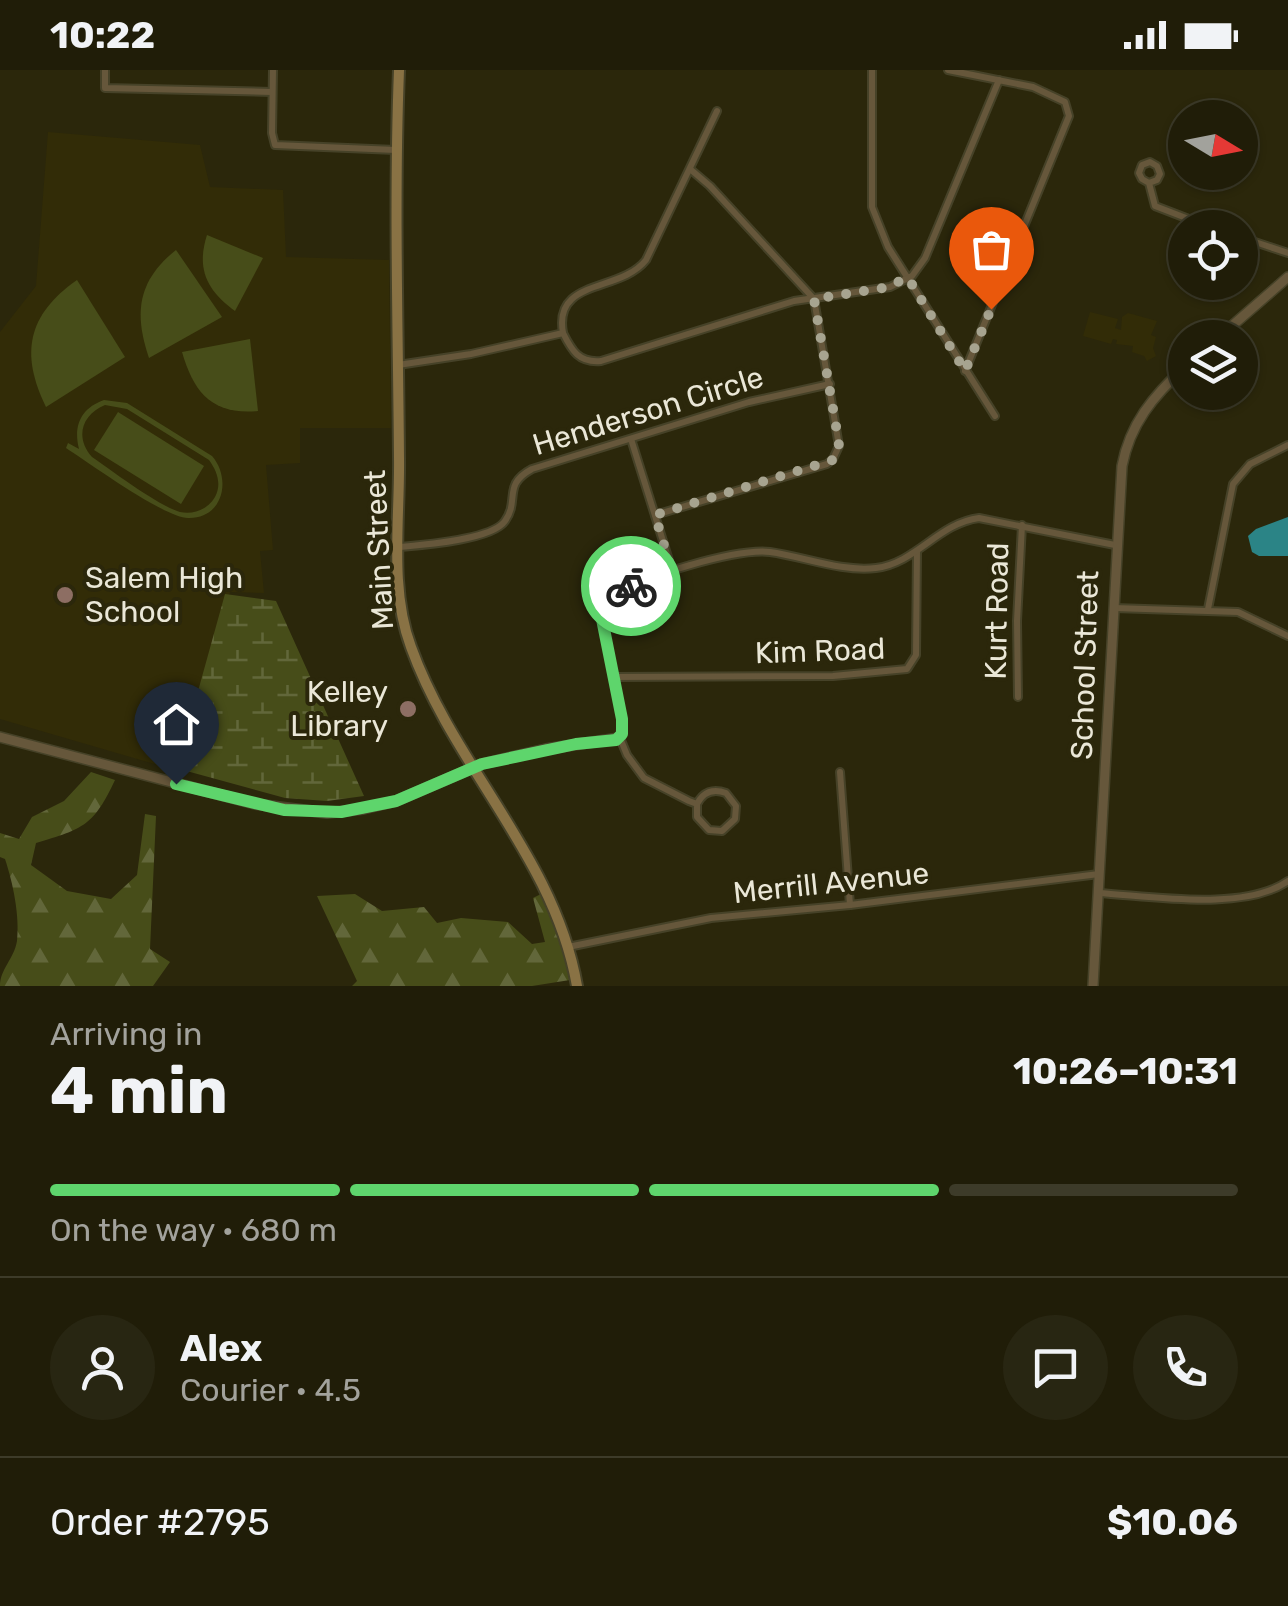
<!DOCTYPE html>
<html lang="en">
<head>
<meta charset="utf-8">
<style>
  :root { --surface:#201d08; --page:#282612; --text:#f1f3f6; --muted:#a2a29c; --line:#3d3b29; --accent:#5ed56c }
  body { margin:0; font-family:Rubik,sans-serif; background:var(--page); color:var(--text); height:100vh; display:flex; flex-direction:column; font-size:38px; white-space:nowrap }
  * { box-sizing:border-box; margin:0 }
  p { font-size:32px; color:var(--muted) }
  .icon { flex:none; width:55px; height:55px; fill:none; stroke:currentColor; stroke-width:2; stroke-linecap:round; stroke-linejoin:round }
  .map { position:relative; height:916px; overflow:hidden }
  .panel { display:flex; flex-direction:column; background:var(--surface); flex:1 }
  .panel>* { flex:none }
  .needle { width:65px; rotate:100deg }
  .tools { position:absolute; left:1168px; top:30px; display:grid; gap:20px }
  .tools a { display:grid; place-items:center; width:90px; height:90px; border-radius:50%; background:var(--surface); box-shadow:0 2px 8px #0004,0 0 0 2px var(--line); font-size:50px }
  .pin { position:absolute; display:grid; place-items:center; width:85px; height:85px; color:#fff; margin:-102px -42px; border-radius:50% 50% 50% 0; rotate:-45deg; box-shadow:0 0 10px #0007 }
  .pin .icon { rotate:45deg }
  .courier { position:absolute; display:grid; place-items:center; width:100px; height:100px; margin:-50px; border:8px solid #5ed56c; border-radius:50%; background:#fff; color:#222; box-shadow:0 2px 12px #0007 }
  .head em { font-style:normal; font-weight:700 }
  .head div { display:flex; flex-direction:column-reverse }
  .head { display:flex; align-items:center; justify-content:space-between; height:170px; padding:0 50px }
  h1 { font-size:65px; font-weight:700; line-height:75px }
  .bar { display:grid; grid-template-columns:repeat(4,1fr); gap:15px 10px; align-content:center; height:120px; padding:0 50px }
  .bar i { height:12px; border-radius:8px; background:var(--line) }
  .bar .current { background:var(--accent) }
  .bar p { grid-column:span 4 }
  .line { display:flex; align-items:center; gap:25px; padding:0 50px; border-top:2px solid var(--line) }
  .line div { flex:1 }
  .round { display:grid; place-items:center; flex:none; width:105px; height:105px; border-radius:52px; background:var(--page) }
  .status { display:flex; justify-content:space-between; align-items:center; height:70px; padding:0 50px; background:var(--surface); direction:ltr }
  .status svg { height:28px; fill:currentColor }
  .map>svg:first-child { display:block }
</style>
</head>
<body>
<div class="status"><b>10:22</b><svg viewBox="0 0 49 12"><path d="M0 12V9h3v3zM5 12V6h3v6zM10 12V3h3v9zM15 12V0h3v12zM26 1h20v11H26zM47 4h2v5h-2z"/></svg></div>
<div class="map">
<svg width="1288" height="916" viewBox="0 0 1288 916">
  <defs>
    <pattern id="forest-firs" width="22" height="20" patternUnits="userSpaceOnUse" patternTransform="scale(2.5)"><rect width="22" height="20" fill="#474d19"/><path d="M5 1l3.5 6h-7zM16 11l3.5 6h-7z" fill="#62673a"/></pattern>
    <pattern id="wetland-marsh" width="20" height="14" patternUnits="userSpaceOnUse" patternTransform="scale(2.5)"><rect width="20" height="14" fill="#474d19"/><path d="M1 5h8M5 5V1M11 12h8M15 12V8" fill="none" stroke="#62673a"/></pattern>
  </defs>
  <rect width="100%" height="100%" fill="#2b270b"/>
  <g fill="#322c07">
    <polygon points="48,62 200,75 210,117 283,120 286,187 389,190 391,358 300,358 300,393 266,395 273,480 260,481 264,523 230,522 182,702 0,649 0,262 36,216"/>
    <polygon points="1090,242 1118,249 1115,258 1121,260 1122,247 1128,243 1157,251 1151,265 1156,267 1153,278 1156,286 1147,291 1144,286 1132,282 1133,276 1116,274 1117,270 1113,269 1111,274 1083,266"/>
  </g>
  <g fill="url(#forest-firs)">
    <path d="M91,702L115,710C94,755 84,759 36,773L31,795L67,821L111,829L137,805L145,744L156,746L150,879L170,892L153,916H0C0,899 14,889 17,871C20,846 13,813 5,789L0,787V763L19,769L32,747L64,731Z"/>
    <polygon points="355,824 382,841 424,837 437,853 461,848 508,852 532,874 545,872 533,828 541,824 563,878 570,910 532,916 352,916 357,911 317,826"/>
  </g>
  <polygon fill="url(#wetland-marsh)" points="225,524 276,531 364,726 327,731 285,728 161,694 168,649 190,650"/>
  <g fill="#474d19" fill-rule="evenodd">
    <path d="M207,165L263,188L235,241C207,221 196,199 207,165Z"/>
    <path d="M176,180L222,247L149,288C134,244 137,211 176,180Z"/>
    <path d="M77,210L125,287L46,337C20,284 27,245 77,210Z"/>
    <path d="M250,269L258,341C212,345 194,323 182,282Z"/>
    <path d="M104,330L127,333L212,386C232,409 223,449 188,448C165,448 89,393 66,378L68,373L79,379C73,356 81,338 104,330ZM105,335L127,339L209,390C217,401 222,414 215,427C208,439 194,445 180,442C159,436 112,401 92,387C75,368 81,345 105,335Z"/>
    <polygon points="118,342 204,396 181,434 94,380"/>
  </g>
  <polygon fill="#2b8486" points="1288,447 1288,486 1259,486 1252,482 1248,466 1256,459"/>
  <g fill="none" stroke-linecap="round" stroke-linejoin="round">
    <defs>
      <g id="minor">
        <polyline points="105,0 105,18 272,22"/>
        <polyline points="273,0 272,63 275,75 396,80"/>
        <polyline points="872,0 872,137 888,177 995,346"/>
        <polyline points="948,0 1033,17 1065,32 1069,46 965,301"/>
        <polyline points="1149,113 1157,110 1160,104 1157,96 1150,92 1142,95 1139,103 1142,109 1149,113 1155,136 1212,158"/>
        <polyline points="1240,167 1288,183"/>
        <path d="M563,263C553,208 620,223 646,190L717,41"/>
        <path d="M398,295L471,284L563,263C572,281 579,293 601,291L794,231L890,217L912,206L925,188L999,10"/>
        <polyline points="631,369 673,503"/>
        <polyline points="655,445 827,394 833,389 839,376 814,229 710,116 690,99"/>
        <path d="M399,477C422,475 492,470 505,451C520,430 502,415 532,399L749,332L830,314"/>
        <polyline points="1114,538 1238,542 1288,566"/>
        <polyline points="1208,539 1233,414 1250,394 1288,375"/>
        <polyline points="614,607 833,606 907,599 916,585 917,481"/>
        <polyline points="1018,627 1017,551 1022,455"/>
        <polyline points="840,702 850,835"/>
        <path d="M697,734V747L709,760L722,761L735,749L736,736L726,723C713,718 703,722 697,734L689,731L644,708L627,685L620,668L622,649L601,544L608,526C640,508 735,478 770,482C805,487 841,502 876,498C916,493 939,453 979,448L1115,475"/>
        <path d="M1098,823C1151,826 1244,842 1288,811"/>
        <polyline points="568,877 711,848 850,835 1099,804"/>
      </g>
      <g id="tertiary">
        <polyline points="1218,268 1288,207"/>
        <polyline points="0,667 255,734 327,743 363,739 396,731 482,694 546,679 620,668"/>
        <path d="M1093,916L1122,396C1130,354 1153,326 1185,297"/>
      </g>
      <path id="secondary" d="M399,0C394,129 398,258 399,388C400,448 389,519 411,577C454,697 555,788 577,916"/>
    </defs>
    <use href="#minor" stroke="#464228" stroke-width="10"/>
    <use href="#tertiary" stroke="#464228" stroke-width="12"/>
    <use href="#secondary" stroke="#464228" stroke-width="14"/>
    <use href="#minor" stroke="#66573b" stroke-width="6"/>
    <use href="#tertiary" stroke="#66573b" stroke-width="9"/>
    <use href="#secondary" stroke="#897244" stroke-width="10"/>
  </g>
  <g fill="none" stroke-linecap="round" stroke-linejoin="round">
    <polyline stroke="#a7a490" stroke-width="10" stroke-dasharray="0 18" points="631,516 672,502 655,445 833,390 839,376 837,362 814,229 883,218 908,208 965,301 991,239"/>
    <polyline stroke="#5ed56c" stroke-width="12" points="176,714 284,740 341,742 396,731 482,694 576,674 616,670 622,664 622,649 601,544 608,526 631,516"/>
  </g>
  <g fill="#8d6e63" stroke="#2b270b" stroke-width="4">
    <circle cx="65" cy="525" r="10"/>
    <circle cx="408" cy="639" r="10"/>
  </g>
  <g text-anchor="middle" stroke-width="8" stroke-linejoin="round" paint-order="stroke">
    <g font-size="30" fill="#eae7d7" stroke="#2b270b">
      <text transform="translate(648 341) rotate(-17)" y="10">Henderson Circle</text>
      <text transform="translate(379 480) rotate(-93)" y="10">Main Street</text>
      <text transform="translate(997 541) rotate(-89)" y="10">Kurt Road</text>
      <text transform="translate(820 581) rotate(-2)" y="10">Kim Road</text>
      <text transform="translate(1085 595) rotate(-88)" y="10">School Street</text>
      <text transform="translate(831 813) rotate(-6)" y="10">Merrill Avenue</text>
    </g>
    <g font-size="30" fill="#eae7d7" stroke="#2b270b" text-anchor="start">
      <text x="85" y="518">Salem High<tspan x="85" dy="34">School</tspan></text>
      <text x="388" y="632" text-anchor="end">Kelley<tspan x="388" dy="34">Library</tspan></text>
    </g>
  </g>
</svg>
<div class="tools">
<a><svg class="needle" viewBox="-14 -14 28 28"><path d="M0-13l5 13h-10z" fill="#e53935"/><path d="M0 13l5-13h-10z" fill="#a2a29c"/></svg></a>
<a><svg class="icon" aria-label="locate" viewBox="0 0 24 24"><circle cx="12" cy="12" r="6"/><path d="M12 2v4M12 18v4M2 12h4M18 12h4"/></svg></a>
<a><svg class="icon" aria-label="layers" viewBox="0 0 24 24"><path d="M12 4l9 5-9 5-9-5zM3 14l9 5 9-5"/></svg></a>
</div>
<div class="pin" style="left:991px;top:239px;background:#ea580c"><svg class="icon" aria-label="bag" viewBox="0 0 24 24"><path d="M5 8h14l-1 12H6zM9 8a3 3 0 0 1 6 0"/></svg></div>
<div class="pin" style="left:176px;top:714px;background:#1f2937"><svg class="icon" aria-label="home" viewBox="0 0 24 24"><path d="M3 11l9-7 9 7M6 9v11h12V9"/></svg></div>
<div class="courier" style="left:631px;top:516px"><svg class="icon" aria-label="bike" viewBox="0 0 24 24"><circle cx="6" cy="16" r="4"/><circle cx="18" cy="16" r="4"/><path d="M6 16l4-8h5l3 8M10 8l3 8H6M13 5h3"/></svg></div>
</div>
<section class="panel">
<div class="head"><div><h1>4 min</h1><p>Arriving in</p></div><em>10:26–10:31</em></div>
<div class="bar"><i class="current"></i><i class="current"></i><i class="current"></i><i></i><p>On the way · 680 m</p></div>
<div class="line" style="height:180px"><a class="round"><svg class="icon" aria-label="person" viewBox="0 0 24 24"><circle cx="12" cy="8" r="4"/><path d="M4 21q1-7 8-7t8 7"/></svg></a><div><b>Alex</b><p>Courier · 4.5</p></div><a class="round"><svg class="icon" aria-label="chat" viewBox="0 0 24 24"><path d="M4 5h16v11H9l-5 4z"/></svg></a><a class="round"><svg class="icon" aria-label="phone" viewBox="0 0 24 24"><path d="M5 4h4l2 5-3 2q2 4 5 5l2-3 5 2v4C11 20 4 13 5 4z"/></svg></a></div>
<div class="line" style="height:130px"><div>Order #2795</div><b>$10.06</b></div>
</section>
</body>
</html>
